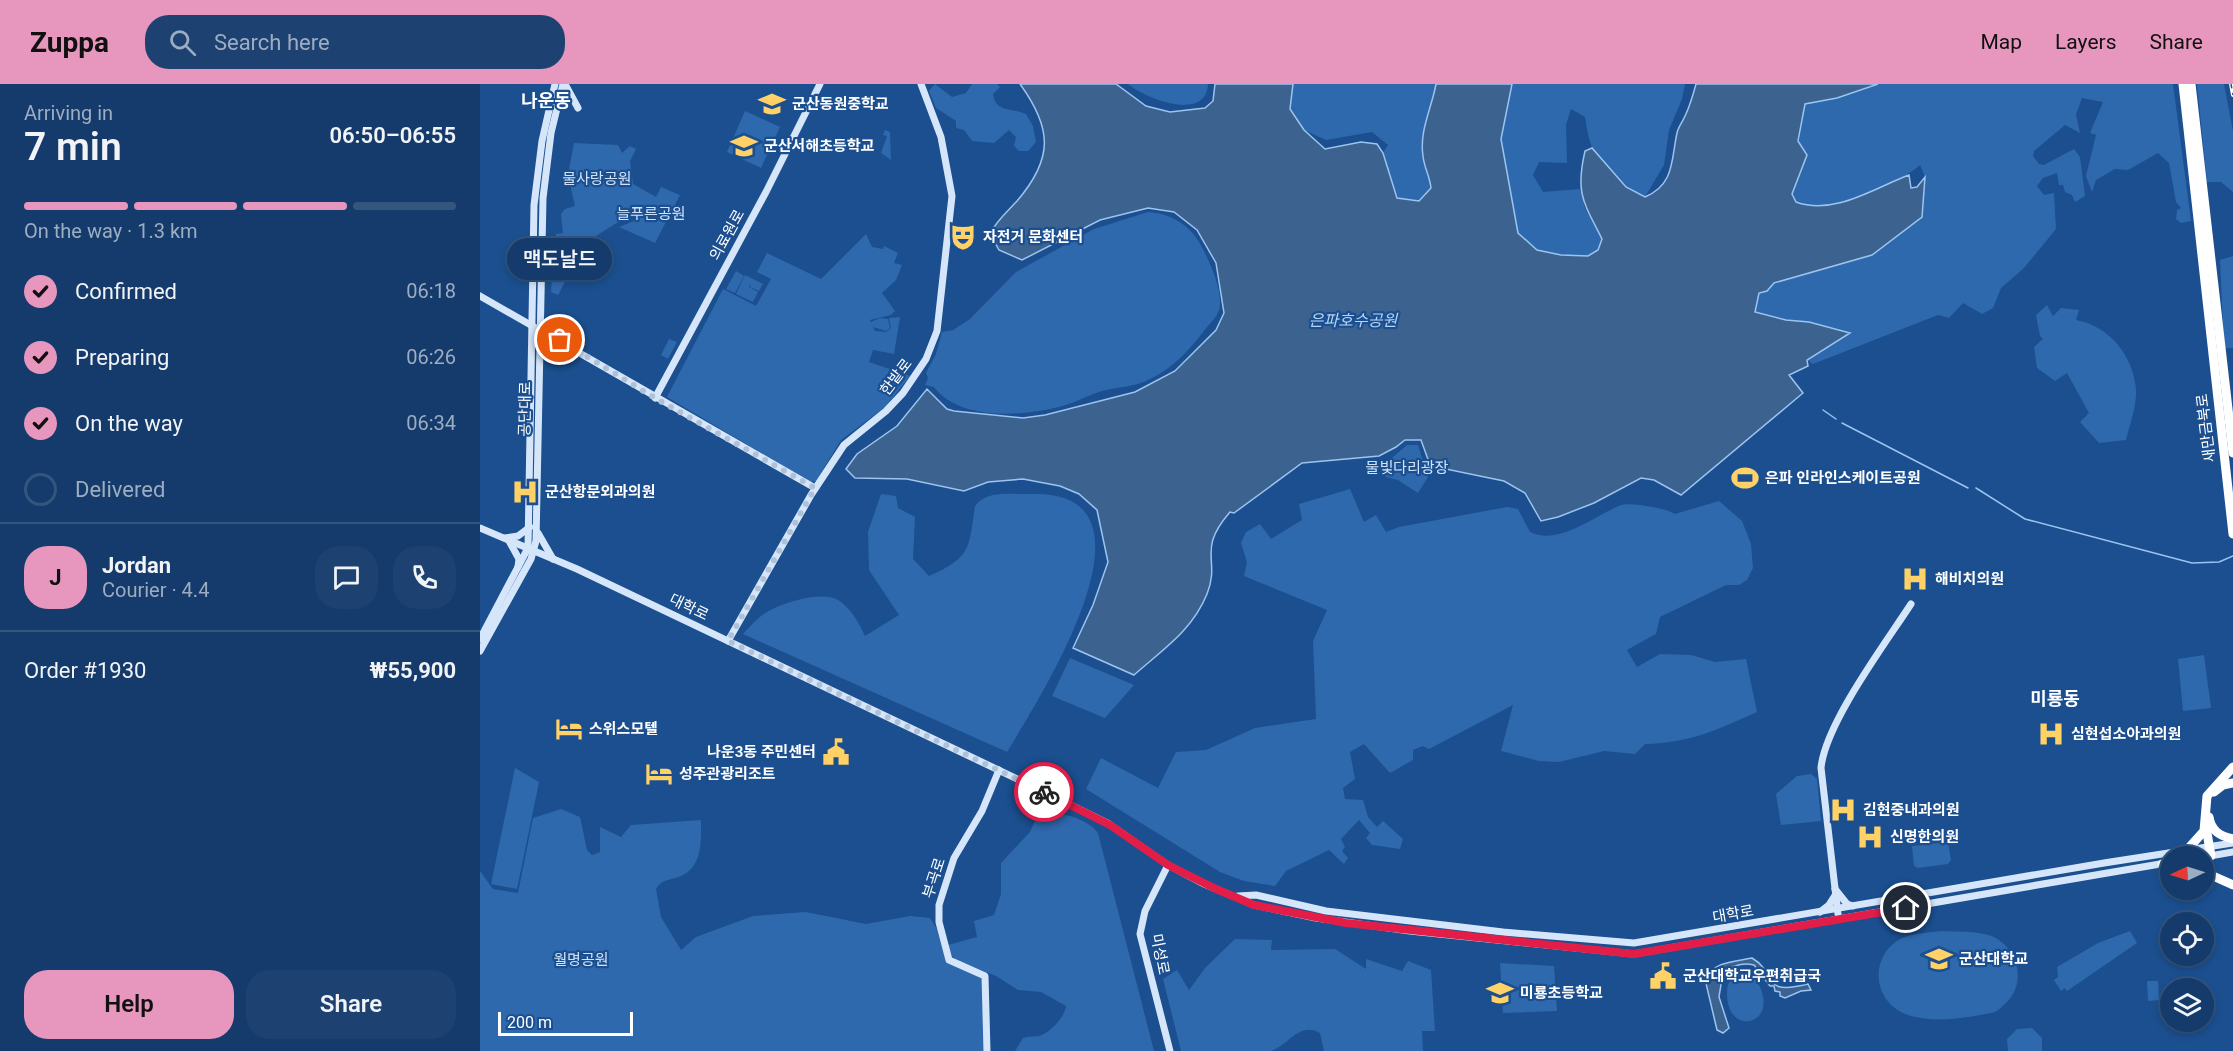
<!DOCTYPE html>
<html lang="en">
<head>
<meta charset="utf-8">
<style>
  :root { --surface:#143b6b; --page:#1d4271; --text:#f1f3f6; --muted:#9dadc1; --line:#33557e; --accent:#e797bd }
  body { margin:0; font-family:Roboto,"Noto Sans KR",sans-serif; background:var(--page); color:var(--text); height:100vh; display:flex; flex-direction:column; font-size:22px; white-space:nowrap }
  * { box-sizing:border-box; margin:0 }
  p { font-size:20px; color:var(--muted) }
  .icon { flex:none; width:33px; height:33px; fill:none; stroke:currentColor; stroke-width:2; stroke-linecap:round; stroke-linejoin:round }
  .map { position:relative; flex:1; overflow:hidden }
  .drawer { display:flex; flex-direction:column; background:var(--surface); width:480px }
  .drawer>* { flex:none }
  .needle { width:39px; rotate:266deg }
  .tools { position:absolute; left:1680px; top:762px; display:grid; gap:12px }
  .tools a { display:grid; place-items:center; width:54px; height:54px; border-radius:50%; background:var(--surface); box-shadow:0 3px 9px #0003,0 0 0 2px var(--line); font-size:30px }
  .scale { position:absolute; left:18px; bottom:15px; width:135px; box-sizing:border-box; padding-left:6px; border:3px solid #fff; border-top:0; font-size:16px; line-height:21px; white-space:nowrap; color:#fff; -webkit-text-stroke:4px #1b4f8f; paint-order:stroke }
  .pin { position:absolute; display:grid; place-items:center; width:51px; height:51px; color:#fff; margin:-26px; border:3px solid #fff; border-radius:50%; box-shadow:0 2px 6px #0007 }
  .courier { position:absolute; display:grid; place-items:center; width:60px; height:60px; margin:-30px; border:4px solid #e11d48; border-radius:50%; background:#fff; color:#222; box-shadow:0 2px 8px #0007 }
  .bubble { position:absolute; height:42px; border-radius:21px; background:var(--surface); box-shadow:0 3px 9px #0003,0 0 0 2px var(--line); font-size:20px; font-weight:600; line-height:42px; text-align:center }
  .headline em { font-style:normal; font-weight:600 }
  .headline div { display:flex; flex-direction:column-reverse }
  .headline { display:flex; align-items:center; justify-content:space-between; height:102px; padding:0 24px }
  h1 { font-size:39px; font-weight:600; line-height:45px }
  .bar { display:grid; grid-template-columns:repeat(4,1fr); gap:9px 6px; align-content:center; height:72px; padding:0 24px }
  .bar i { height:8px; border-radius:4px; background:var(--line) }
  .bar .active { background:var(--accent) }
  .bar p { grid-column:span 4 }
  .line { display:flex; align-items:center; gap:15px; padding:0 24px; border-top:2px solid var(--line) }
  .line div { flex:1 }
  .round { display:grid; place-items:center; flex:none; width:63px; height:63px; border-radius:24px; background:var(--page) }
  ol { padding:0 24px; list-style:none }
  li { display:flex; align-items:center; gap:18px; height:66px }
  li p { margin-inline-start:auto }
  li .icon { padding:6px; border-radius:50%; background:var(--accent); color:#111; stroke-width:4 }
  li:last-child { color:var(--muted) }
  li i { width:33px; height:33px; border:3px solid var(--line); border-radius:50% }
  .action { display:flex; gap:12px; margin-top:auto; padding:12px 24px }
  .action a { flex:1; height:69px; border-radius:24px; background:var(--accent); color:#111; font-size:24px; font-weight:600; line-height:69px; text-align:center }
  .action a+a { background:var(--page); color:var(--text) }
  header { display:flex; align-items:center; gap:36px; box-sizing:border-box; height:84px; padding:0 30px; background:var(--accent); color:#111 }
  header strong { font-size:28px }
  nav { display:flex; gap:33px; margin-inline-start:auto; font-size:21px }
  .search { width:420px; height:54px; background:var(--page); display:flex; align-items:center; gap:15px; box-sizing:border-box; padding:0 21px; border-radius:24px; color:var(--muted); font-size:22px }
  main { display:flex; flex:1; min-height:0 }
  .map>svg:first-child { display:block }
</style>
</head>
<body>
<header>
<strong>Zuppa</strong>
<div class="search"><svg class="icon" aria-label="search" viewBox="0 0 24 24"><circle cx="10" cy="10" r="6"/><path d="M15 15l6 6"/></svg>Search here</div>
<nav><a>Map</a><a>Layers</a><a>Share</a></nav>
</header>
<main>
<section class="drawer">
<div class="headline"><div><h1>7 min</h1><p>Arriving in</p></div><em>06:50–06:55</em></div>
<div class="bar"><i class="active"></i><i class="active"></i><i class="active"></i><i></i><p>On the way · 1.3 km</p></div>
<ol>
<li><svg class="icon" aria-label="check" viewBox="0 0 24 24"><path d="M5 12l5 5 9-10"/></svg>Confirmed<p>06:18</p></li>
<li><svg class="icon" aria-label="check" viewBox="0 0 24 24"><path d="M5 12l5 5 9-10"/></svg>Preparing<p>06:26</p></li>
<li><svg class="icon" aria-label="check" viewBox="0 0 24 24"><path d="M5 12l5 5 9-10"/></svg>On the way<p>06:34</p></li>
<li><i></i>Delivered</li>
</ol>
<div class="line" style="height:108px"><b class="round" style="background:var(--accent);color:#111">J</b><div><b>Jordan</b><p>Courier · 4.4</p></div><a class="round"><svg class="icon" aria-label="chat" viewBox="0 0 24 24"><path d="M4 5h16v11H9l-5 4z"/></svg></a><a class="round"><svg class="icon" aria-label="phone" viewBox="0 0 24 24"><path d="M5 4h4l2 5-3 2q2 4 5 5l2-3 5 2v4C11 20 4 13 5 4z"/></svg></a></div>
<div class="line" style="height:78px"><div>Order #1930</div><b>₩55,900</b></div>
<div class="action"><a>Help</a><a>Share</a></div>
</section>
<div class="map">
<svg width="1753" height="967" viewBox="0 0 1753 967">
  <rect width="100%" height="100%" fill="#1b4f8f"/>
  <g fill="#2e69ad">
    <path d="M455,0L472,13L486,9L492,0H517L520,3L513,10C515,29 534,24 546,30L553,42L556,58L548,67H539L534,62L536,53L529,46L514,59L492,57L484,46L476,44V37L456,24L449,7Z"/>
    <path d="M648,0H728C726,39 664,14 648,0Z"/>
    <path d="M813,0H956C952,23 938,50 943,73C946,85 950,93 951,105L939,117L918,114L903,69L908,61L892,48L846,56L824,46L810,25Z"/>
    <path d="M1032,0H1205L1202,15L1189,46L1184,81L1165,113C1146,103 1121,86 1113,65C1108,56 1107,43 1105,33L1091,25L1086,41L1087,79L1059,78L1053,91L1063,108L1100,105L1105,124L1122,155L1118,166L1108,172L1081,171L1057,166L1038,149L1021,55Z"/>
    <path d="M1398,0H1693L1711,137L1701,139L1696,135L1697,126L1701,124L1696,118L1689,79L1678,69L1648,86L1635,85L1616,96L1612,108L1606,92L1616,51L1610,49L1623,18L1602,14L1596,30L1600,49L1585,41L1554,67L1553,72L1559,80L1564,81L1594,65L1600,73L1605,112L1595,118L1592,111L1585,108L1583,101H1579L1577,89L1563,94L1557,102L1564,111L1574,109L1576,145L1544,184L1521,204L1513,224L1502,230L1483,219L1469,234L1458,231L1333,280L1327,276L1369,249L1329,238L1306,236L1275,228L1279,209L1287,207L1294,200L1392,171L1442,133L1445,93L1440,81C1422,98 1354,126 1329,123C1325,122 1320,119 1316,118L1311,110L1325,20L1357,14Z"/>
    <polygon points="1717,0 1744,0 1753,47 1753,108 1741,98 1727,98"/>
    <polygon points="265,27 300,43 281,84 247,68"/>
    <polygon points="405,46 410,48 411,76 401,69 407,52 403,51"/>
    <path d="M94,59L138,61L142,69L150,62L156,65L150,77L153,100L176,113L181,103L200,111L175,159L139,143L154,137V133C147,136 138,137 132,142C114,152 99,168 76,164V150L83,149L81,130L85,125L95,122L88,91Z"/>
    <path d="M668,128C694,130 713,143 724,167C731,181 741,204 740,220C740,230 733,236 727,243C712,263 694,284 670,295C655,303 638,303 622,307C608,311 597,318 583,322C545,332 481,338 454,303L445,301L448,294L446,289L456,270L462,248L473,246L490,235L536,188L614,145Z"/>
    <polygon points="386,150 392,163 403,165 404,162 418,169 414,179 422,181 416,196 402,209 415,227 411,231 390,236 395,247 406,248 411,244 409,234 420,233 414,270 393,266 389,278 430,292 405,323 361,356 336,397 330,398 187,313 243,205 276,222 291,195 277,188 287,169 341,195"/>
    <polygon points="73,171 95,172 86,190 73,183"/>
    <polygon points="1753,172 1753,264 1744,264 1740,176"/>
    <polygon points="256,187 264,192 255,209 246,205"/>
    <polygon points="72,189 86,196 78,211 71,208"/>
    <polygon points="265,191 283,200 279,207 270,203 271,199 269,203 278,208 273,218 256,210"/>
    <path d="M1567,221L1573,232L1581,224L1599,226L1596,236C1629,242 1653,271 1656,305C1657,321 1650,340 1646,356L1619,359L1600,338L1609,329L1587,289L1575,297L1557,284L1554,263L1563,255L1560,252L1556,231Z"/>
    <polygon points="400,234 408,235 410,244 406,247 393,243 391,238"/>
    <polygon points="189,255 197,258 188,275 181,271"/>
    <polygon points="927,361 938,361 948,393 938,409 918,396 906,393 905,380"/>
    <path d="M870,405L884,438L896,431L906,448L919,443L1027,423L1038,425L1050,448C1079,462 1114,432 1141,421C1150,418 1186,424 1195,430L1239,417L1262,437L1271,460L1273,484L1267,496L1259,501H1246L1180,533L1176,550L1147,566L1157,583L1180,570L1211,571L1235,578L1266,575L1277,628C1237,646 1209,659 1165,660L1155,670L1124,667L1079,678L1059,677L1021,667L1033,621L949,665L943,662L933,666V676L910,689L884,660L870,668L875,695L863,704L865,715L883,716L888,733L897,743L903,737L923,755L920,765L892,761L886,754L890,749L879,736L861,755L865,763L862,767L868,774L864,780L849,766L806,787L795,802L764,797L740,788L606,705L621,674L678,704L696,668L726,666L775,644L836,635L833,557L847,526L764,492L767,478L761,459L766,448L780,440L791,455L822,436L819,420Z"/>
    <path d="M401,410L416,412L418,424L435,433L433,475L449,492C491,474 489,464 495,422C507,405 533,411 551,410C694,405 558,617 527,668L263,550C270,543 278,533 287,528C301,519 342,506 358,516C371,524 379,539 385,552L419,531L389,486L388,448Z"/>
    <polygon points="1724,571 1731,624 1703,627 1698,575"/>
    <polygon points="590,574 654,601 625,634 572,612"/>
    <polygon points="35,684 59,698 37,805 11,800"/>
    <polygon points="1331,690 1337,695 1341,737 1301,741 1296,710 1317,692"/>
    <path d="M81,725L100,733L107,766L112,771L120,768V743L141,753L151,741L221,736C221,755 223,783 201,792C190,797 183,794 176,805L181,833L201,866L216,853L273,832L326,828L386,840L430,832L450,834L457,845L465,873L502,893L506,967H0V787L13,805L38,809L53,734Z"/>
    <path d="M580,730C594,732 610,738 618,749L674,967H535L543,954C549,952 553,953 559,952C570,949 585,933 586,922L561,908L538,906L516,892L478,877L471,871L468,861L497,853L494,837L514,831L521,810V779L550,748L555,737H566Z"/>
    <polygon points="1468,758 1471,776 1468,780 1438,784 1434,782 1432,762"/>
    <path d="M1461,847C1478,848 1505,846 1519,856C1540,871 1545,901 1526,919C1521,923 1518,928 1511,929C1485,934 1451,940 1425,930C1394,917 1389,876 1417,857C1429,849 1447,849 1461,847Z"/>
    <polygon points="1650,847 1657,859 1587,907 1585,904 1581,907 1574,896 1578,893 1577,883 1618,859"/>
    <path d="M755,855L792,856L791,866L855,865L886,885V875L922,887L928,877L951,886L955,947H942L943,967H844L840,949C819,937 809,961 791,967C778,967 718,967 701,967L683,895L697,886L709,906L725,884Z"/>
    <polygon points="1020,879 1074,882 1077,927 1023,929"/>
    <path d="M1263,888L1272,890C1309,939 1246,958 1247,908C1247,897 1253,892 1263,888Z"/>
    <polygon points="1667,897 1678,897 1679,916 1668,917"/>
    <polygon points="1552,944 1562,954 1562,967 1528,967 1527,955 1537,945"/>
  </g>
  <g fill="#3c6290" stroke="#9cc4f0" stroke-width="1.5">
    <path d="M540,0H636L666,22L690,28L725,24L733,17L735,0H813L810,25L824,46L845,65L881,58L897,60L903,69L917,114L939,117L951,104C950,93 944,83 943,72C939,47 952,23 956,0H1032L1021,55L1038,149L1057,166L1081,171L1108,172L1118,166L1122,155C1104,119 1095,110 1105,67L1112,64L1146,103L1165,113C1195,100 1191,76 1197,49C1198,43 1203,37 1205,32C1210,22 1213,11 1216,0H1398L1357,14L1325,20L1318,57L1327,71L1312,110L1316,118C1354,132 1394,104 1429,91L1431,104L1437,103L1445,93L1442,133L1392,171L1294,199L1287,207L1279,209L1275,228L1306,236L1329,238L1370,249L1327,276L1328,282L1309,291L1323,309L1201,411L1174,396L1161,394L1114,419L1078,433L1061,437L1045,409L1024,397L966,385L959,390L963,385L950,381L941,356H925L916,363L899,372L822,379L754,429L750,428C716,467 741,475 727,510C712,547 682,566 654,591L593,564L613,521L628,478L617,426L599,410L580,402L543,395L508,398L484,407L427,395L375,394L366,385L377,370L417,342L447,305L467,325L474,327L543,334L565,331L655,308L695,287L736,246L744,229L736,179L717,146L694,128L668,124L620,136L542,176L519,166L510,150C516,137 527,128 537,117C574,74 572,44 540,0Z"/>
    <path d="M1272,874C1299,890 1279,912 1328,900L1331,906L1321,907L1305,914L1300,912V908L1295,907L1294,902H1290L1274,881C1263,878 1252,882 1243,888L1239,913L1249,944L1243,949L1237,946L1225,895C1235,877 1253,878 1272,874Z"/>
  </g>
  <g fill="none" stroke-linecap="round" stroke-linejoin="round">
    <g stroke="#9cc4f0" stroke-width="1.5">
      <polyline points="1343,326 1356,335"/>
      <polyline points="1362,339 1488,404"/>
      <polyline points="1496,404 1545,435 1712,479 1739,478 1753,472"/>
    </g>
    <g stroke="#d6e6fa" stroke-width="7">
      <polyline points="85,0 98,24"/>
      <polyline points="0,212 335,404"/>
      <polyline points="175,314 286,108 340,0"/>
      <polyline points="0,444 97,485 552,702 629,740 688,781 722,799 774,821 836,834 930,847 1154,870 1686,779"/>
      <polyline points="58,449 73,475"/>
      <polyline points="25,454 38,452 50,443"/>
      <polyline points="28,455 39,475 38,483"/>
      <polyline points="0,555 48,464 54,121 62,57 75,0"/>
      <polyline points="248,557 331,411 364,361 406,327 423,309 446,275 457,247 472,112 461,53 441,0"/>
      <polyline points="0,567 51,475 56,457 63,114 71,49 83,0"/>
      <polyline points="1724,773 1753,768"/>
      <polyline points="688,781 665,827 660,850 690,967"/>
      <polyline points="1355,805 1367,820 1373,822"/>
      <polyline points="758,812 776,811 846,827 1023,848 1154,859 1624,779 1753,759"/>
      <polyline points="1340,828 1349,821 1356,810"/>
      <path d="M1358,830L1341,684C1345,640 1405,560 1431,520"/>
      <polyline points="507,967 505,892 469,876 459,838 459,821 474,774 502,727 519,686"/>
    </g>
    <g stroke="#fff" stroke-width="9">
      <polyline points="1703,0 1753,450"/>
      <polyline points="1711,0 1753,369"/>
      <polyline points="1734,708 1743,701 1753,699"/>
      <path d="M1729,733C1731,747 1740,752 1753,755"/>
      <polyline points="1726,743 1731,772"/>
      <polyline points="1706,767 1724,747 1727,712 1753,683"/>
      <polyline points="1682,780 1690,782"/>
      <polyline points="1724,788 1753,801"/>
    </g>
    <defs>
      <polyline id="rail" points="1751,0 1753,11"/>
    </defs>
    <use href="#rail" stroke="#fff" stroke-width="4"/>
    <use href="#rail" stroke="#1b4f8f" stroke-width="1.5" stroke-dasharray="4.5" stroke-linecap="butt"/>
  </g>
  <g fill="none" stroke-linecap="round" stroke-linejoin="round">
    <polyline stroke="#afc1d8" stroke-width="6" stroke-dasharray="0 10.8" points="80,256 175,314 335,404 248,557 564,708"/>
    <polyline stroke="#e11d48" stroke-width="8" points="564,708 630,741 688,781 736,805 774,821 866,839 1154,870 1426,824"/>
  </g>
  <defs>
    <symbol id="school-bare" viewBox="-9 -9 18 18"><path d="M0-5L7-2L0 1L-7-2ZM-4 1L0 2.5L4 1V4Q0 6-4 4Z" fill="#ffd166" stroke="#1b4f8f" stroke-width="2.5" paint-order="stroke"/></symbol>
    <symbol id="theatre-bare" viewBox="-9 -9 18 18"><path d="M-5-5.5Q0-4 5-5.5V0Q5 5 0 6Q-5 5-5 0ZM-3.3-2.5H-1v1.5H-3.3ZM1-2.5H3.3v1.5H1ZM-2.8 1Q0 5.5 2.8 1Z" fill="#ffd166" stroke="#1b4f8f" stroke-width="2.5" paint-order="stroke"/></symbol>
    <symbol id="stadium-bare" viewBox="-9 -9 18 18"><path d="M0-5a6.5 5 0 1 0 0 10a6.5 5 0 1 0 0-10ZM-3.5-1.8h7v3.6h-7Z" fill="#ffd166" stroke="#1b4f8f" stroke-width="2.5" paint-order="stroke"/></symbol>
    <symbol id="hospital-bare" viewBox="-9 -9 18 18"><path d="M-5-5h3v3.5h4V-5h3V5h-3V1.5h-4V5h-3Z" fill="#ffd166" stroke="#1b4f8f" stroke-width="2.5" paint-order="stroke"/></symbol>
    <symbol id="hotel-bare" viewBox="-9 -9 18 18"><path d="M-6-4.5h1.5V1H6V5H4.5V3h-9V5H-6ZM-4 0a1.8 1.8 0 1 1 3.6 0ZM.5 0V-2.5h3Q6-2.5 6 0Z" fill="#ffd166" stroke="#1b4f8f" stroke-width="2.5" paint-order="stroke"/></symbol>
    <symbol id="civic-bare" viewBox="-9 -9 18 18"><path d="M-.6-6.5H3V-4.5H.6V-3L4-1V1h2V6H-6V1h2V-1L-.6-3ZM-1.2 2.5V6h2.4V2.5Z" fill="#ffd166" stroke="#1b4f8f" stroke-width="2.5" paint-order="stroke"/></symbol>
    <symbol id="university-bare" viewBox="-9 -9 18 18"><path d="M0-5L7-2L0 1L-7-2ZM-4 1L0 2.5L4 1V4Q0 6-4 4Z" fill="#ffd166" stroke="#1b4f8f" stroke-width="2.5" paint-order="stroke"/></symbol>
  </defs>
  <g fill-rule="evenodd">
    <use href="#school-bare" x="273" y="1" width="38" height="38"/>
    <use href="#school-bare" x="245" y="43" width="38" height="38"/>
    <use href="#theatre-bare" x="464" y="134" width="38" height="38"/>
    <use href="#stadium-bare" x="1246" y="375" width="38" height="38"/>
    <use href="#hospital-bare" x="26" y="389" width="38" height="38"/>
    <use href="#hospital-bare" x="1416" y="476" width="38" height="38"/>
    <use href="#hotel-bare" x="70" y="626" width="38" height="38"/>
    <use href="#hospital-bare" x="1552" y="631" width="38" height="38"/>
    <use href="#civic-bare" x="337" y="649" width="38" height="38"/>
    <use href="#hotel-bare" x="160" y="671" width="38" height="38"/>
    <use href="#hospital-bare" x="1344" y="707" width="38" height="38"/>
    <use href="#hospital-bare" x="1371" y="734" width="38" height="38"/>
    <use href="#university-bare" x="1440" y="856" width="38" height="38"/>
    <use href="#civic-bare" x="1164" y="873" width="38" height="38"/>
    <use href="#school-bare" x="1001" y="890" width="38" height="38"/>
  </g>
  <g text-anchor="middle" stroke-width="4.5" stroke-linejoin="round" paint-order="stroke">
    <g font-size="15" font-weight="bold" fill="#fff" stroke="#1b4f8f" text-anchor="start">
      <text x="312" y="25">군산동원중학교</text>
      <text x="284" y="67">군산서해초등학교</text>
      <text x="503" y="158">자전거 문화센터</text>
      <text x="1285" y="399">은파 인라인스케이트공원</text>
      <text x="65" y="413">군산항문외과의원</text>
      <text x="1455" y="500">해비치의원</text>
      <text x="109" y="650">스위스모텔</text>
      <text x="1591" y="655">심현섭소아과의원</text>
      <text x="336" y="673" text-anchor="end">나운3동 주민센터</text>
      <text x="199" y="695">성주관광리조트</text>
      <text x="1383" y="731">김현중내과의원</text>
      <text x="1410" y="758">신명한의원</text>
      <text x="1479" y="880">군산대학교</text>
      <text x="1203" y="897">군산대학교우편취급국</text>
      <text x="1040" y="914">미룡초등학교</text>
    </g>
    <g font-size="15" fill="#cfe3fa" stroke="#1b4f8f">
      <text x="117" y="100">물사랑공원</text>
      <text x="171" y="135">늘푸른공원</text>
      <text x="927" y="389">물빛다리광장</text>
      <text x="101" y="881">월명공원</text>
    </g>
    <g font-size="15" fill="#fff" stroke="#1b4f8f">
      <text transform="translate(247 151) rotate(-61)" y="5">의료원로</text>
      <text transform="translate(416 293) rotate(-53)" y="5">한밭로</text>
      <text transform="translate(45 325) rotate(-89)" y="5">공단대로</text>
      <text transform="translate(1726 344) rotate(-97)" y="5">새만금북로</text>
      <text transform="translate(209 523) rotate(26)" y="5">대학로</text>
      <text transform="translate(454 794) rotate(-72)" y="5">부곡로</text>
      <text transform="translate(1253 830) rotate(-10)" y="5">대학로</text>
      <text transform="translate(680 870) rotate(79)" y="5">미성로</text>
    </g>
    <g font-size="16" font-style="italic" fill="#b5d3f5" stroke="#1b4f8f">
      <text x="873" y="242">은파호수공원</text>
    </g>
    <g font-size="18" font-weight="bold" fill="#fff" stroke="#1b4f8f">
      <text x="66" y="23">나운동</text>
      <text x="1575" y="621">미룡동</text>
    </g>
  </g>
</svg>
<div class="tools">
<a><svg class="needle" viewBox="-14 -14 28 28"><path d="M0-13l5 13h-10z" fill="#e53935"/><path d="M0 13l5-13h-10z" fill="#9dadc1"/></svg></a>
<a><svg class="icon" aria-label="locate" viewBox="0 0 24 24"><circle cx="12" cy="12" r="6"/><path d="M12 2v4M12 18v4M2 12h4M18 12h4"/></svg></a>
<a><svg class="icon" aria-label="layers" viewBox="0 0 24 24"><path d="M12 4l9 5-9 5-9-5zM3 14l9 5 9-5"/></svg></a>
</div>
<div class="scale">200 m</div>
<div class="pin" style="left:80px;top:256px;background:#ea580c"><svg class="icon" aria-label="bag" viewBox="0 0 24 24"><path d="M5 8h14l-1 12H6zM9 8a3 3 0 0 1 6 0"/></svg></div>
<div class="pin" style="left:1426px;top:824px;background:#1f2937"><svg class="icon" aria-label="home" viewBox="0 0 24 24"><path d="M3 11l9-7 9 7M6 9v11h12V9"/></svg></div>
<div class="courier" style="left:564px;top:708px"><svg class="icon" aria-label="bike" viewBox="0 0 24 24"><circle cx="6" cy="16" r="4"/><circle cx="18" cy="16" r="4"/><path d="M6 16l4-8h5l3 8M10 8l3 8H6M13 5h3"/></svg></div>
<div class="bubble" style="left:27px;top:154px;width:105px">맥도날드</div>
</div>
</main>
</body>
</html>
